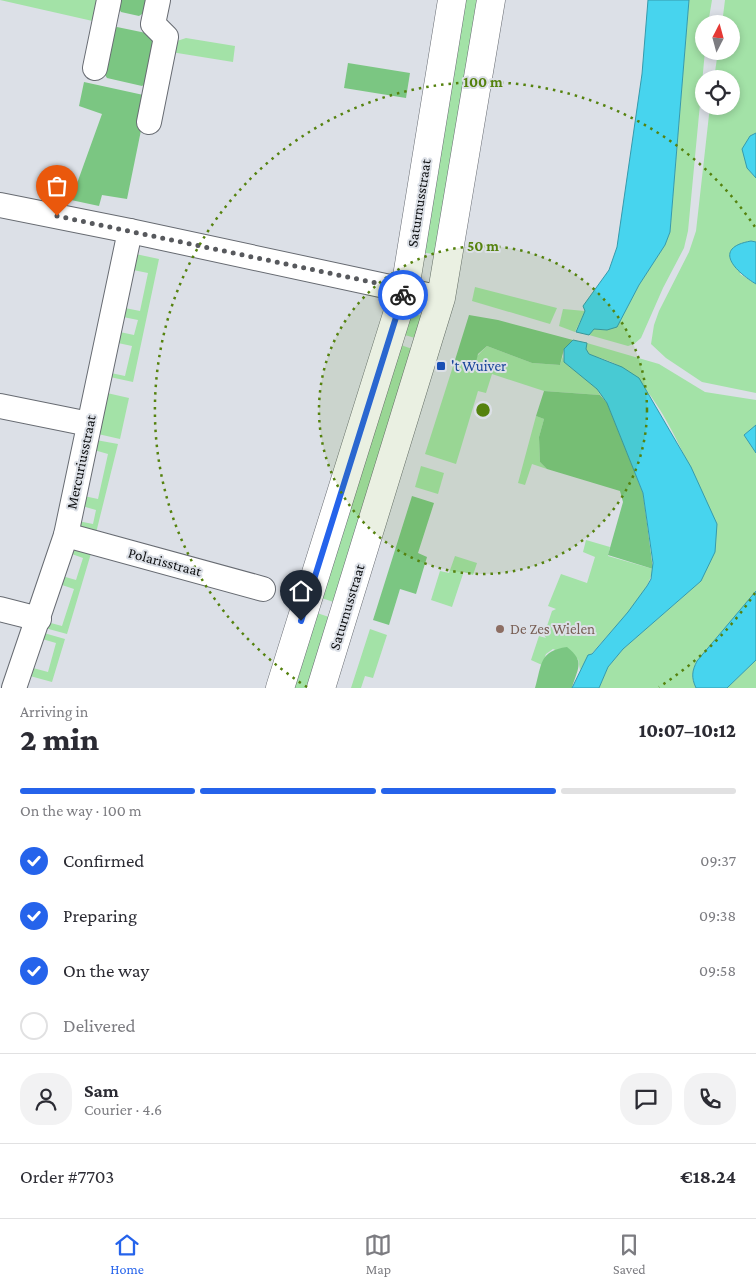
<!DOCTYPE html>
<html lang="en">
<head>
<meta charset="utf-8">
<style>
  :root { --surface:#fff; --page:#f2f2f3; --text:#2b2b33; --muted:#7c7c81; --line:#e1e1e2; --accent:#2563eb }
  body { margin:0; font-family:"Crimson Pro",serif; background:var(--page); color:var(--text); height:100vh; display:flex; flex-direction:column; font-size:19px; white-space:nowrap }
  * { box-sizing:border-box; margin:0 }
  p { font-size:16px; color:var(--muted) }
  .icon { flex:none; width:28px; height:28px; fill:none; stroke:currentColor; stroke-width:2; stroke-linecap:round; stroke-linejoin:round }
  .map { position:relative; height:688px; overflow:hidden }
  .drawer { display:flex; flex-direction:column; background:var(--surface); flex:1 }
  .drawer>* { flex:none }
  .needle { width:32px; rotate:6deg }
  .fabs { position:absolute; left:695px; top:15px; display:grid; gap:10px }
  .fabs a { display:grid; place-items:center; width:45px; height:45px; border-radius:50%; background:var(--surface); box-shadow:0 2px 8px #0003; font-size:25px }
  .pin { position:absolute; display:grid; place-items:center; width:42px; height:42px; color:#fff; margin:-51px -21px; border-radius:50% 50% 50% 0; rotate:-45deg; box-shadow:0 0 5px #0007 }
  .pin .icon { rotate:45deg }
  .courier { position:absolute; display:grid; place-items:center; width:50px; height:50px; margin:-25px; border:4px solid #2563eb; border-radius:50%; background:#fff; color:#222; box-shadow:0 1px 6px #0007 }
  .overview em { font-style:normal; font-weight:800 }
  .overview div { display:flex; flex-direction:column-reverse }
  .overview { display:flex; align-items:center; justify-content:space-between; height:85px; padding:0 20px }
  h1 { font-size:32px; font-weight:800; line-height:38px }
  .bar { display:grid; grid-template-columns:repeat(4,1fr); gap:8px 5px; align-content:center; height:60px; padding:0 20px }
  .bar i { height:6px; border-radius:4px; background:var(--line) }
  .bar .current { background:var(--accent) }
  .bar p { grid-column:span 4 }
  .line { display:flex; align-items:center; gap:12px; padding:0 20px; border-top:1px solid var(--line) }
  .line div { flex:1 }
  .round { display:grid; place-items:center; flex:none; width:52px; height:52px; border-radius:20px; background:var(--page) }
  ol { padding:0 20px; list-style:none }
  li { display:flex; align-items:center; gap:15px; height:55px }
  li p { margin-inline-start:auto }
  li .icon { padding:5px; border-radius:50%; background:var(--accent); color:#fff; stroke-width:4 }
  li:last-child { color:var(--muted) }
  li i { width:28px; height:28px; border:2px solid var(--line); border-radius:50% }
  .dock { display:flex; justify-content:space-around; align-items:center; height:70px; border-top:1px solid var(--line); background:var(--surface); font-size:14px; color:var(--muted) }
  .dock a { display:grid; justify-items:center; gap:2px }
  .dock .current { color:var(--accent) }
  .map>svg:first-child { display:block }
</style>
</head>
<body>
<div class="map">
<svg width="756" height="688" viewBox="0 0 756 688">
  <rect width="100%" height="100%" fill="#dce0e7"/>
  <g fill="#a3e2a7">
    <polygon points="0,0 100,0 97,22"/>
    <polygon points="458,0 483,0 442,255 418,252"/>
    <polygon points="689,0 712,0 708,24 704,24 705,51 688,231 684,248 663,288 641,338 634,344 628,346 589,335 594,329 607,330 617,326 639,285 665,245 670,232"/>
    <polygon points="725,0 756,0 756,133 750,136 747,168 756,178 756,242 751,241 740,274 756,284 756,393 702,382 666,358 651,344 654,325 659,311 689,252 696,231 710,106 731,106 731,79 714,79 718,51 731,51 731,24 722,24"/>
    <polygon points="186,38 235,46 233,62 171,52 177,41"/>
    <polygon points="131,253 159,259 133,382 110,377 111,373 125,376 132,346 118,343 120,332 134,335 138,320 118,316 120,307 140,311 148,273 128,269"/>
    <polygon points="475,287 557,308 550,324 472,301"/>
    <polygon points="563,309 585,311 575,332 559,326"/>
    <polygon points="410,313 422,316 422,340 398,333"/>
    <polygon points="395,343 418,351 340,604 315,596"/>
    <path d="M587,343L659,364L705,392L756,400V425L744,435L756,453V591L697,661C692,671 691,677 696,688H599L608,667L623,649L701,581L717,524C693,481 664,392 621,367C612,361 599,358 589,354L586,349Z"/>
    <polygon points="487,346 532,363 560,365 563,356 564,362 597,389 600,395 544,391 492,374 486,393 478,391 456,464 425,454 455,360 469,364"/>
    <polygon points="107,393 129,398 120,439 98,434"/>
    <polygon points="536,416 544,419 539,437 540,462 547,469 532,464 525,485 518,483"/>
    <polygon points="96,440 118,444 95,537 76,533 78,521 93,524 96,510 82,506 84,496 98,499 108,454 94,450"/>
    <polygon points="421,466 444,473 438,494 415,487"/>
    <path d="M586,540L610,547L608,556L653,569C646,604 598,640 580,670L578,659L553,649L546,654L542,665L531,660L539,636L546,638L544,635L552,611L556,609L548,606L561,574L587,583L595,557L583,552Z"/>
    <polygon points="72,544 92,550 67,634 45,628 47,622 62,626 74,589 59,584 62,576 76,580 83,558 69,553"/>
    <polygon points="455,556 477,563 473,575 461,571 463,574 452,607 431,600 440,571 449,573"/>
    <polygon points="311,611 335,619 313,688 286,688"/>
    <polygon points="370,629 387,635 373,678 365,676 361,688 351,688"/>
    <polygon points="44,633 65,639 52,682 30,676 33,668 48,672 56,643 42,639"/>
    <polygon points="756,660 756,688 727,688"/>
  </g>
  <g fill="#7bc682">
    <polygon points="118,0 148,0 145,12 139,16 121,12 117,6"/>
    <polygon points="117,27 146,33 155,44 148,82 142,86 107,78 103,72 112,30"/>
    <polygon points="348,63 410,73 406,98 344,88"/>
    <polygon points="84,82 148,96 127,199 102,195 99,206 71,200 102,114 79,106"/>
    <polygon points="469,315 498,320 573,340 564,349 560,365 532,363 487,346 478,354 476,362 469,364 455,360"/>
    <polygon points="544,391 600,395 607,403 643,493 653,569 608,555 623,502 620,491 547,469 540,462 539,437 544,419 536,416"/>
    <polygon points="412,496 434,503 418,553 427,557 416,594 400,589 389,625 373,620"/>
    <path d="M567,647C586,662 577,669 572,688H535C542,664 539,651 567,647Z"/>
  </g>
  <g fill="#47d4ee" stroke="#369aac">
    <polygon points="648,0 689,0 670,232 665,245 639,285 617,327 607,330 594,329 589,335 576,332 585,311 583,306 609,270 617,247 642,74"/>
    <polygon points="756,133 756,178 747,168 742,149 750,136"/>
    <path d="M751,241L756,242V284C736,272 711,248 751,241Z"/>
    <polygon points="573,340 587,343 586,349 589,354 622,367 639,378 691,467 717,524 715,552 701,581 623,649 608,667 599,688 572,688 588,655 592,654 628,612 647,586 651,579 653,563 643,493 607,403 597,389 564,362 564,349"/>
    <polygon points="756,425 756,453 744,435"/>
    <path d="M756,591V660L727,688H696C691,677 692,671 697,661Z"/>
  </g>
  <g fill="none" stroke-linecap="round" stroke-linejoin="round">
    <defs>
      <g id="minor">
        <polyline points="95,68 109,0"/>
        <polyline points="149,122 166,37 153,24 158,0"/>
        <polyline points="0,205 130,231 441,298"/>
        <polyline points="0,406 89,424"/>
        <polyline points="66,535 263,589"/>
        <polyline points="0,609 39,619"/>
        <polyline points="14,688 66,535 130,231"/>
      </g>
      <g id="tertiary">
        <polyline points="280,688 405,289 452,0"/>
        <polyline points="321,688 441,298 491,0"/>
      </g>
    </defs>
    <use href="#minor" stroke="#676b72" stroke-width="26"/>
    <use href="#tertiary" stroke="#676b72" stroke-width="29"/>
    <use href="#minor" stroke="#fff" stroke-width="24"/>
    <use href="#tertiary" stroke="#fff" stroke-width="28"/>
  </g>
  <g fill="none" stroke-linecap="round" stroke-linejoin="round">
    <polyline stroke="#57595d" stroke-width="5" stroke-dasharray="0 9" points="57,216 405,289 403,295"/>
    <polyline stroke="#2563eb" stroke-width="6" points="301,621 403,295"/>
  </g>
  <circle cx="483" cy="410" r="164" fill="#55820e" fill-opacity=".12"/>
  <g fill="none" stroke="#55820e" stroke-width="2.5" stroke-dasharray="2.5 5">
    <circle cx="483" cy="410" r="164"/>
    <path d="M755 593A328 328 0 0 1 659 687M307 687A328 328 0 1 1 755 227"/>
  </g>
  <rect fill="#1a4fb4" stroke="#dce0e7" stroke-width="2" x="436" y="361" width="10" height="10" rx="2.5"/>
  <circle fill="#8d6e63" stroke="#dce0e7" stroke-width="2" cx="500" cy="629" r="5"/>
  <g text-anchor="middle" stroke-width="4" stroke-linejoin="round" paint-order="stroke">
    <g font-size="15" fill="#0f1113" stroke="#dce0e7">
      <text transform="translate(419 203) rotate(-81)" y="5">Saturnusstraat</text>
      <text transform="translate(81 462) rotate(-78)" y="5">Mercuriusstraat</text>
      <text transform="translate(165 562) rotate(15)" y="5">Polarisstraat</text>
      <text transform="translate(347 607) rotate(-73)" y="5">Saturnusstraat</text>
    </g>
    <g font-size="15" fill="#164399" stroke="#dce0e7" text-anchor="start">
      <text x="451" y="371">'t Wuiver</text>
    </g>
    <g font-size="15" fill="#785e54" stroke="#dce0e7" text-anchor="start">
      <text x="510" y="634">De Zes Wielen</text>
    </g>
  </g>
  <circle cx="483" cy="410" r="8" fill="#55820e" stroke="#dce0e7" stroke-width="2.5"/>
  <g font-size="15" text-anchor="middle" font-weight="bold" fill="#55820e" stroke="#dce0e7" stroke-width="4" stroke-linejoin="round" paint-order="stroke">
    <text x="483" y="87">100 m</text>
    <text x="483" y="251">50 m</text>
  </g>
</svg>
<div class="fabs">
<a><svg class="needle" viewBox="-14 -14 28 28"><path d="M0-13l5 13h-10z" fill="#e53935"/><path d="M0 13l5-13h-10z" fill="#7c7c81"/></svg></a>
<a><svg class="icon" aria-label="locate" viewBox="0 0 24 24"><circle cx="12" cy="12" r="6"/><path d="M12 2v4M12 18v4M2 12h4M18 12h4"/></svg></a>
</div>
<div class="pin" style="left:57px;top:216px;background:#ea580c"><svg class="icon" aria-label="bag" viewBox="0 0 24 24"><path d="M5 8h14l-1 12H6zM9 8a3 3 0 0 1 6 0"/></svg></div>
<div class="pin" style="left:301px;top:621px;background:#1f2937"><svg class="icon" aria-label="home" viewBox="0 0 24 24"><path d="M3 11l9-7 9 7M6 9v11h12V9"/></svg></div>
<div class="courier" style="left:403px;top:295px"><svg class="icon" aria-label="bike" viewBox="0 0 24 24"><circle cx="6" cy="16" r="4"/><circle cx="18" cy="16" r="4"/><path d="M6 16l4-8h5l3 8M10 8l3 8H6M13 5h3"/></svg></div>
</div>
<section class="drawer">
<div class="overview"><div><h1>2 min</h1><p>Arriving in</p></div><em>10:07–10:12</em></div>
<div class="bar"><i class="current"></i><i class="current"></i><i class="current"></i><i></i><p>On the way · 100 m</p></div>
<ol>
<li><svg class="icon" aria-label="check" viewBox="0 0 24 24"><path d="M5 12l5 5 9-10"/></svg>Confirmed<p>09:37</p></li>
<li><svg class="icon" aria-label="check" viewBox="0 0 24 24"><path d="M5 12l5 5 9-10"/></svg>Preparing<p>09:38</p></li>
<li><svg class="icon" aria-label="check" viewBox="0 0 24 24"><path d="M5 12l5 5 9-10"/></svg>On the way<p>09:58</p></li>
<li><i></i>Delivered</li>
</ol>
<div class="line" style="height:90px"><a class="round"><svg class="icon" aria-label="person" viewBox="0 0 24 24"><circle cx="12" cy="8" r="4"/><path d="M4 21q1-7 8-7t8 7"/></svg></a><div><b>Sam</b><p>Courier · 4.6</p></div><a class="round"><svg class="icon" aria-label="chat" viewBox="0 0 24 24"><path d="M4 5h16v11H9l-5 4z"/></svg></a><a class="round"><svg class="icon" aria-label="phone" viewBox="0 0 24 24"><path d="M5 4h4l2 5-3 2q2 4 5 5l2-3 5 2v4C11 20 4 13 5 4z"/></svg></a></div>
<div class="line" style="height:65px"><div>Order #7703</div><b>€18.24</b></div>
</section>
<nav class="dock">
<a class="current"><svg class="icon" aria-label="home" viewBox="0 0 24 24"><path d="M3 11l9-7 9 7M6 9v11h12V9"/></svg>Home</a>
<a><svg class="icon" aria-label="map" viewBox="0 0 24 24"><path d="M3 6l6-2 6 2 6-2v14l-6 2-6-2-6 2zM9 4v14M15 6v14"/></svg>Map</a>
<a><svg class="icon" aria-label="saved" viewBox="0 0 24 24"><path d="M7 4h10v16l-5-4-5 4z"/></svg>Saved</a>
</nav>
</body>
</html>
